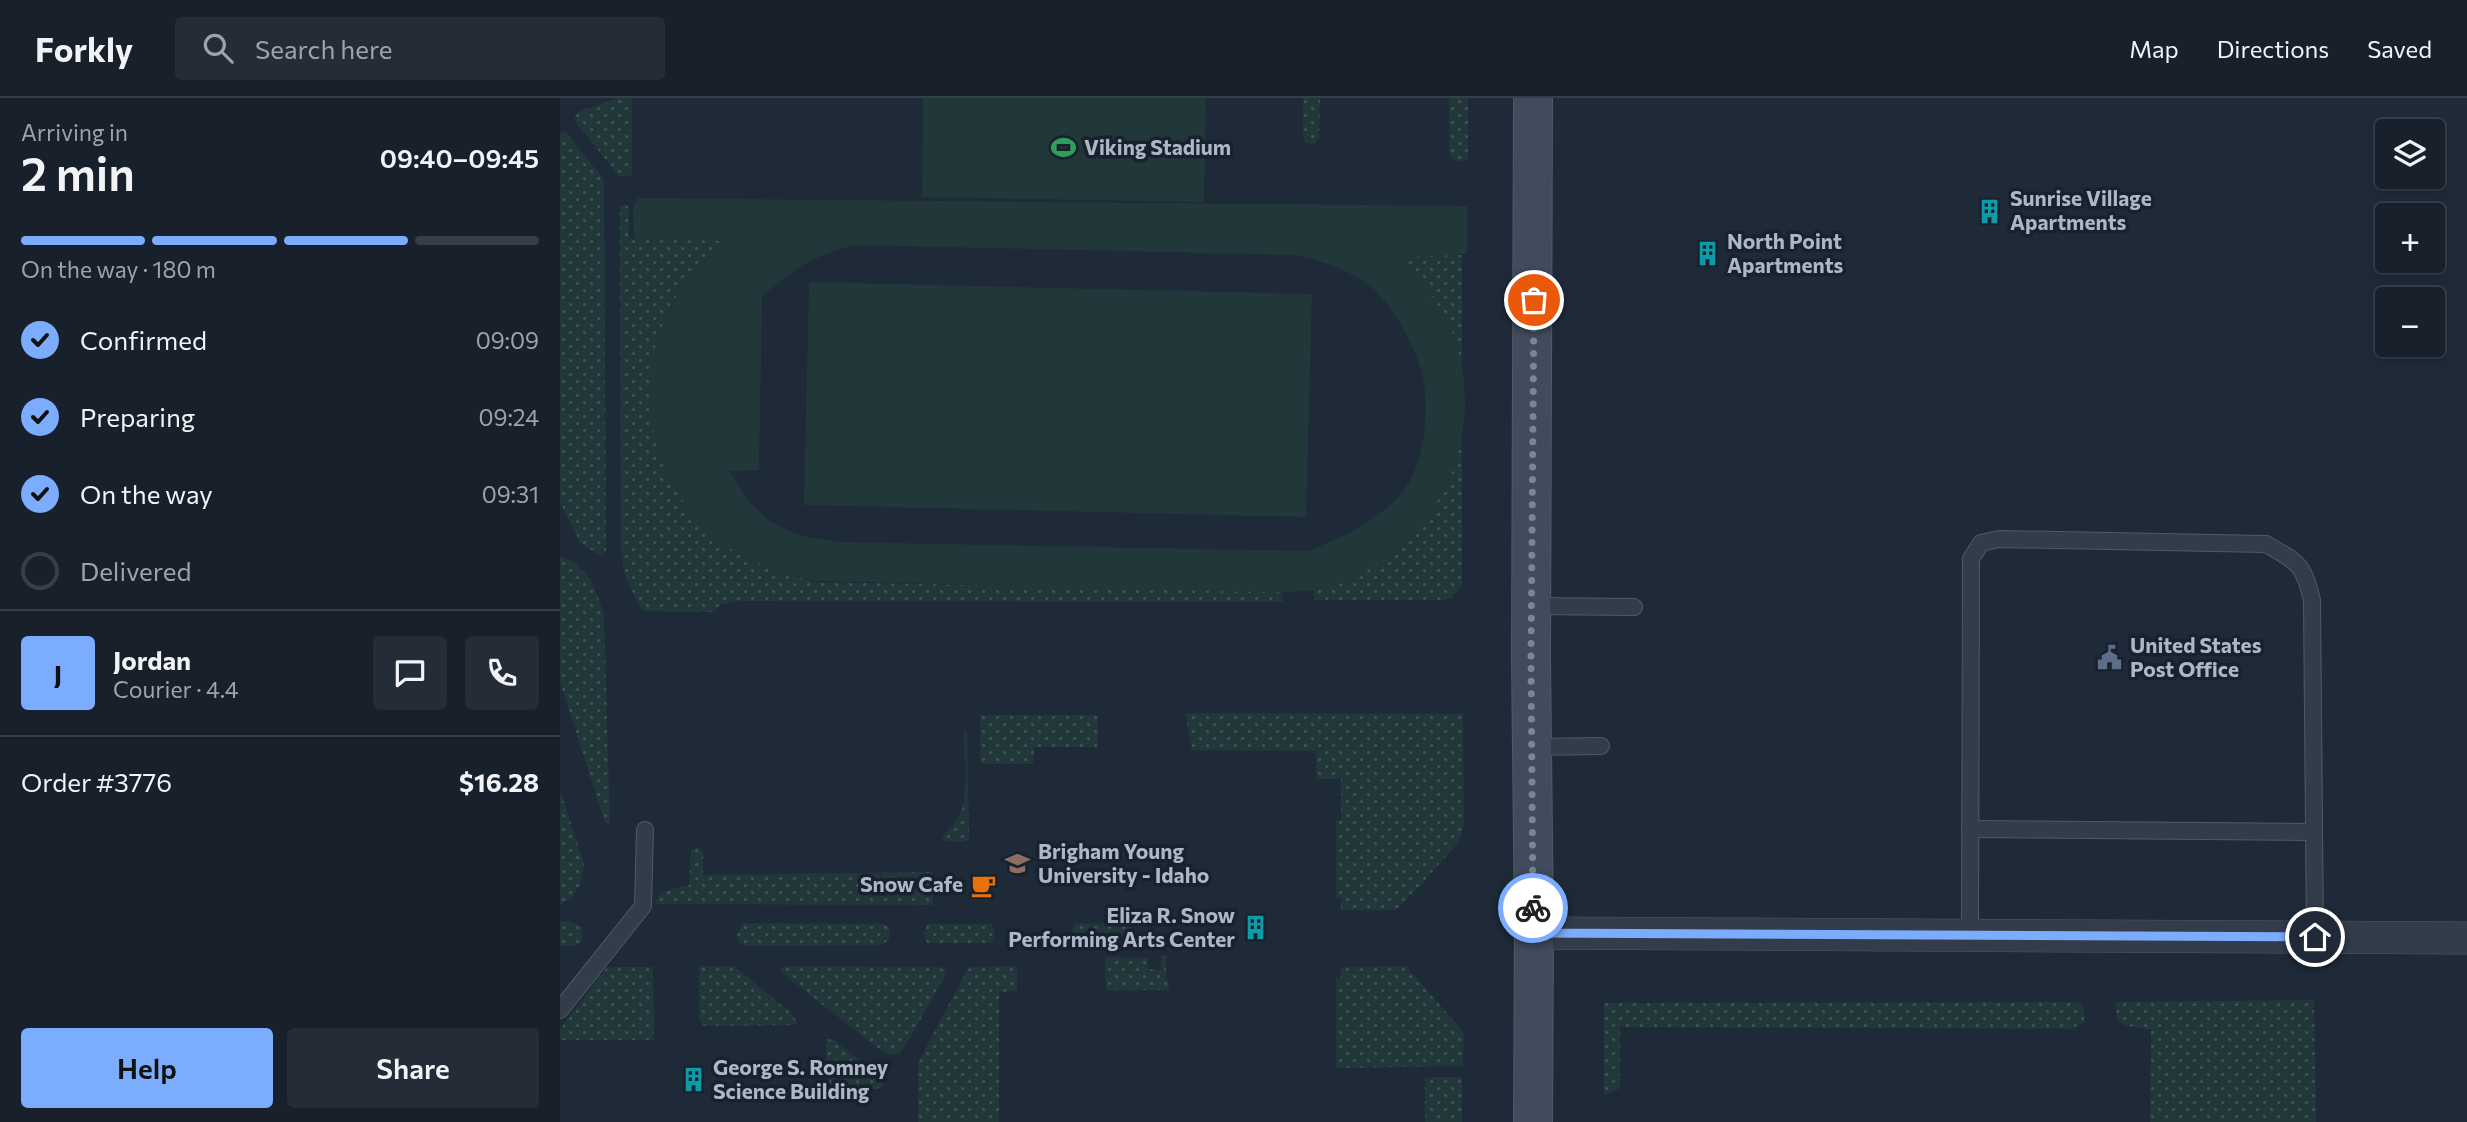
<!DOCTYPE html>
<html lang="en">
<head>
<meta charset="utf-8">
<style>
  :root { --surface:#17202b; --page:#242d37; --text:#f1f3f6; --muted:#9ea3a9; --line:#363e47; --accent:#7bacfe }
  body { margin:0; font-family:Commissioner,sans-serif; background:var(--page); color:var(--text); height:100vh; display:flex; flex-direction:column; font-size:26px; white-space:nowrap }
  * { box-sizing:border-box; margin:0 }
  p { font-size:23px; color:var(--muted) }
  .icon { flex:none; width:38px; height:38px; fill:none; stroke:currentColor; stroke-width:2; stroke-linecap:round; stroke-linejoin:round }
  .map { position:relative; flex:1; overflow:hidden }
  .panel { display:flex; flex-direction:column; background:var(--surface); width:560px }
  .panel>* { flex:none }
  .fabs { position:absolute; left:1815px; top:21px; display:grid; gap:14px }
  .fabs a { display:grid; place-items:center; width:70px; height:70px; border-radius:7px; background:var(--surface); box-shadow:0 4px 10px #0003,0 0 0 2px var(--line); font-size:35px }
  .pin { position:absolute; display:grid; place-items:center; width:60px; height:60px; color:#fff; margin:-30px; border:4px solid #fff; border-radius:50%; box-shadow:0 2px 7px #0007 }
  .courier { position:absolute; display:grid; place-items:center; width:70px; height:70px; margin:-35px; border:5px solid #7bacfe; border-radius:50%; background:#fff; color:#222; box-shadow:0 2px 9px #0007 }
  .summary em { font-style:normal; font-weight:600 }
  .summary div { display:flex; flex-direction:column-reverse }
  .summary { display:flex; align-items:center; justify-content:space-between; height:119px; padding:0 21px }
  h1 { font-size:46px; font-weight:600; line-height:52px }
  .bar { display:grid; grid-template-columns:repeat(4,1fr); gap:10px 7px; align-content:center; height:84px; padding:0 21px }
  .bar i { height:9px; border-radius:5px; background:var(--line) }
  .bar .selected { background:var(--accent) }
  .bar p { grid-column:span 4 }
  .line { display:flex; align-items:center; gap:18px; padding:0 21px; border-top:2px solid var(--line) }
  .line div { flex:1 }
  .round { display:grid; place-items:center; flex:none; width:74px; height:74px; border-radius:7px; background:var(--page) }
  ol { padding:0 21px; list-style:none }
  li { display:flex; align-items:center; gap:21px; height:77px }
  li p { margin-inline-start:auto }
  li .icon { padding:7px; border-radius:50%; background:var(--accent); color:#111; stroke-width:4 }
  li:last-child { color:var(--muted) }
  li i { width:38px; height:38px; border:4px solid var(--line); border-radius:50% }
  .primary-button { display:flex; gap:14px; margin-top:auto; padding:14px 21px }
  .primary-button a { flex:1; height:80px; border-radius:7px; background:var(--accent); color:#111; font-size:28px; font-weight:600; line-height:80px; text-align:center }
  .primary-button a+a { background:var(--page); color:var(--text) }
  header { display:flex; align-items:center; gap:42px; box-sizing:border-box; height:98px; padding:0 35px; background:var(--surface); border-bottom:2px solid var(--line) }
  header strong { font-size:33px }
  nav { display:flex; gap:38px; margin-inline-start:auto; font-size:24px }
  .search { width:490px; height:63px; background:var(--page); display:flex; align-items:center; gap:18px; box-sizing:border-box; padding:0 24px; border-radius:7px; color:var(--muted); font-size:26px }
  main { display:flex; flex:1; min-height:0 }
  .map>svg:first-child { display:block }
</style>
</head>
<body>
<header>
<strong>Forkly</strong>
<div class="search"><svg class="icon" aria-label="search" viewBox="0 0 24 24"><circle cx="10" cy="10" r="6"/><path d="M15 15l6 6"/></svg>Search here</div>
<nav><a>Map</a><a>Directions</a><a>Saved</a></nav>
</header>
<main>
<section class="panel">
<div class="summary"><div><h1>2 min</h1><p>Arriving in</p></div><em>09:40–09:45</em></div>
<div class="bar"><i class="selected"></i><i class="selected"></i><i class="selected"></i><i></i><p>On the way · 180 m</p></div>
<ol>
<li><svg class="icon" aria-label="check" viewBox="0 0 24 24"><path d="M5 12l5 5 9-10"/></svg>Confirmed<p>09:09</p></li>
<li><svg class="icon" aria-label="check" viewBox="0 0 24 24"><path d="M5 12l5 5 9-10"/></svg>Preparing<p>09:24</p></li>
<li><svg class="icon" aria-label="check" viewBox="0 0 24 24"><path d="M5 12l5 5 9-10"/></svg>On the way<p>09:31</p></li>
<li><i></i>Delivered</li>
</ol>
<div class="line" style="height:126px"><b class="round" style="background:var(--accent);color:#111">J</b><div><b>Jordan</b><p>Courier · 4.4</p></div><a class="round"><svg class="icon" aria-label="chat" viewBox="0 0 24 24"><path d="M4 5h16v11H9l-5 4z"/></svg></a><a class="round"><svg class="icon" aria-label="phone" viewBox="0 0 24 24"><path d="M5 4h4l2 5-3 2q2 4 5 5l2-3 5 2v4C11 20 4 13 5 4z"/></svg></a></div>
<div class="line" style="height:91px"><div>Order #3776</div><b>$16.28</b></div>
<div class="primary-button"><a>Help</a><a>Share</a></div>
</section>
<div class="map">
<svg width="1907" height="1024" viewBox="0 0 1907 1024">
  <defs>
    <pattern id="grass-dots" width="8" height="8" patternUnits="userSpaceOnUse" patternTransform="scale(1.75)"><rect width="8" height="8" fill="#21373a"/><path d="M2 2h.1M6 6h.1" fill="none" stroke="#3f5255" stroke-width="1.8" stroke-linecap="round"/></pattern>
  </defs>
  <rect width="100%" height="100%" fill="#1f2a39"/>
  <g fill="url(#grass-dots)">
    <polygon points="58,0 72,0 72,78 59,78 14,22 18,14"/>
    <polygon points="743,0 760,0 759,39 754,47 745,44 743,40"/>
    <polygon points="889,0 908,0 908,61 898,64 891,60 889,53"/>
    <polygon points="5,33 44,82 46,453 42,458 21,446 0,404 0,35"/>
    <path d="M65,107L69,109V141L166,142C161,151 148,159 140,167C125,183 113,202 105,221C78,285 89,357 131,411C140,423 148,434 160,443C189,464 222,476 257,484L722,493L723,504L178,503L161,506L153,514L82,513L65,478L61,454L60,109Z"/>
    <polygon points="902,157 902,486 892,500 884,502 754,502 754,491 788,480 888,376 843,170 843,158"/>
    <path d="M0,458C28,467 37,492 44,518L50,727L45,725L0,584Z"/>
    <polygon points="625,615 903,616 904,726 901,738 896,747 859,789 836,812 781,812 781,800 776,799 776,722 781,722 781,681 756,681 756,653 632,652"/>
    <polygon points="420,617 538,617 538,649 474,649 473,666 420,666"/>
    <path d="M404,633H407L409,741L404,744L382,743C384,733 398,724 402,711C408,690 404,656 404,633Z"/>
    <polygon points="0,692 24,766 21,785 13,798 0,807"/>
    <path d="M137,749L143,753V777L373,774V807L94,806C101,792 114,789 129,788L131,753Z"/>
    <path d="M0,823C16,823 27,826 21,844L15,848H0Z"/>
    <polygon points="184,825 324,826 328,828 330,835 329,842 321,847 185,848 179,844 177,836"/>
    <polygon points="515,825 570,826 573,835 570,845 515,844 512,835"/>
    <polygon points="367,826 432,826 435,835 432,845 367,845 364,835"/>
    <polygon points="601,858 606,858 606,882 609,883 609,892 546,892 545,859 588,860 588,871 601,872"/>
    <polygon points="139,868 174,868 230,914 237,924 235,927 144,928 139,922"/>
    <polygon points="229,868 380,869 385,872 386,876 346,947 339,955 332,957 319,951 222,875 221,870"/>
    <polygon points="457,868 457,893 439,894 439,1024 358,1024 358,965 407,872 411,869"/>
    <polygon points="846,868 904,935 903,968 776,970 776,880 781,880 781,869"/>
    <polygon points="47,869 93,869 94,942 0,942 0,931"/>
    <polygon points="1754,902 1756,1024 1590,1024 1591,932 1564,927 1557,923 1556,904"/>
    <polygon points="1517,904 1523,908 1525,923 1513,931 1060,929 1060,990 1044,997 1044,905"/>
    <polygon points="266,941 274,942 321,980 324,987 317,991 266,991"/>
    <rect x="865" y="979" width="37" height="45"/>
  </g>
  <g fill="#21373a" fill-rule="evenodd">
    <polygon points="363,0 646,0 644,104 362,99"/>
    <path d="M78,100L907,108V156L846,159V169C865,188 882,209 892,234C922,311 899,404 832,454C815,467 799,480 778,487C752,495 721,494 693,494L258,483C218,475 178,462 148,433C91,379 73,287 107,217C116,199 126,182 139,168C148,159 160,152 166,143L74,141L73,110ZM297,147L737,157C761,163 791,172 811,189C832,207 856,248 862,276C870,306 865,359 848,386C826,420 784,439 747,453L279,444C223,437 197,424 170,373L199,372L202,198C234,171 256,155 297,147Z"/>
    <polygon points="249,184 752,196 746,419 244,407"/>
  </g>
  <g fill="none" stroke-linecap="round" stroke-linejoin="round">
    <defs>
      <g id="lane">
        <polyline points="971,508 1074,509"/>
        <polyline points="971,649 1041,648"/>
        <polyline points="1410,731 1754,734"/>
        <path d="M1410,838L1411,461L1421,445L1439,441L1706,446C1738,465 1743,464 1752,502L1755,840"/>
        <polyline points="0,912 83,808 85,732"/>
      </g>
      <polyline id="street" points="974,835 1907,840"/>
      <polyline id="secondary" points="973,1024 974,835 971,559 973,0"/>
    </defs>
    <use href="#lane" stroke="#505a67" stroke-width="18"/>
    <use href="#street" stroke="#505a67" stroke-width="33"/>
    <use href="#secondary" stroke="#505a67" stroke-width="40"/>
    <use href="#lane" stroke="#333c49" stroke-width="16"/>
    <use href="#street" stroke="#333c49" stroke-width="32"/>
    <use href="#secondary" stroke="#414b5d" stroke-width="38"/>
  </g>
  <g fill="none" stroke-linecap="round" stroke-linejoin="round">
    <polyline stroke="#7b8695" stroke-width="7" stroke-dasharray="0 12.6" points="973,810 971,559 974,202"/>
    <polyline stroke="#7bacfe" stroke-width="9" points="973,810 974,835 1755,839"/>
  </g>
  <defs>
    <symbol id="stadium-bare" viewBox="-9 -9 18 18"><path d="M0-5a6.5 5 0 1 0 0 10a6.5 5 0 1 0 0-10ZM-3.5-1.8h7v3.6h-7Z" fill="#2e9e5b" stroke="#18212e" stroke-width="2.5" paint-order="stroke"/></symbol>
    <symbol id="building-bare" viewBox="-9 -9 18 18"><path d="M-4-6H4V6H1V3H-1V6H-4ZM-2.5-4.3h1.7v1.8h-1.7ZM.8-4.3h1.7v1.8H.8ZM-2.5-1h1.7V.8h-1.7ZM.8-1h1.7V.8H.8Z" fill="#0f9aa8" stroke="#18212e" stroke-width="2.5" paint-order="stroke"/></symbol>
    <symbol id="civic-bare" viewBox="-9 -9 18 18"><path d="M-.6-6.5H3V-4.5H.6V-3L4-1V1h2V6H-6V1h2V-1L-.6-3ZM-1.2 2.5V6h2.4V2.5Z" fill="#5c6f8a" stroke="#18212e" stroke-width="2.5" paint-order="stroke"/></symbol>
    <symbol id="university-bare" viewBox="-9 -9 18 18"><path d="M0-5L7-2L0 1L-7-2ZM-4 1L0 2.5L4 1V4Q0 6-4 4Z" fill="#8d6e63" stroke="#18212e" stroke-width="2.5" paint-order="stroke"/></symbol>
    <symbol id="cafe-bare" viewBox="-9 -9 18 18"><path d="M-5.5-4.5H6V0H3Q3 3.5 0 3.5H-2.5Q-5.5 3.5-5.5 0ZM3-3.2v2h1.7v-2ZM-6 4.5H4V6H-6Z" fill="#e8710a" stroke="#18212e" stroke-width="2.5" paint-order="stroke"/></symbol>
  </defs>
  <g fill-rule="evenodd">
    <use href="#stadium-bare" x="486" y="32" width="35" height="35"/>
    <use href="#building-bare" x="1412" y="96" width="35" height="35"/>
    <use href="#building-bare" x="1130" y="138" width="35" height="35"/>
    <use href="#civic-bare" x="1532" y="542" width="35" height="35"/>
    <use href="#university-bare" x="440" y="748" width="35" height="35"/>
    <use href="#cafe-bare" x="406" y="770" width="35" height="35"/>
    <use href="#building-bare" x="678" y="812" width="35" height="35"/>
    <use href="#building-bare" x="116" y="964" width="35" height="35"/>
  </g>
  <g text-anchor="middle" stroke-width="7" stroke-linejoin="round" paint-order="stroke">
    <g font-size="21" font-weight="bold" fill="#adb7c6" stroke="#18212e" text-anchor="start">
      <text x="524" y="57">Viking Stadium</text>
      <text x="1450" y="108">Sunrise Village<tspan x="1450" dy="24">Apartments</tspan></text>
      <text x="1167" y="151">North Point<tspan x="1167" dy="24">Apartments</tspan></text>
      <text x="1570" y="555">United States<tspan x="1570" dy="24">Post Office</tspan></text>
      <text x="478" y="761">Brigham Young<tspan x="478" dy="24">University - Idaho</tspan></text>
      <text x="403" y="794" text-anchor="end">Snow Cafe</text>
      <text x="675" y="825" text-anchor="end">Eliza R. Snow<tspan x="675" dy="24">Performing Arts Center</tspan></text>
      <text x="153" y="977">George S. Romney<tspan x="153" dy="24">Science Building</tspan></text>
    </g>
  </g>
</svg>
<div class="fabs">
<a><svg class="icon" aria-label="layers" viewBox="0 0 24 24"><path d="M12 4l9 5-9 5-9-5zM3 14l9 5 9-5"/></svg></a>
<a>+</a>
<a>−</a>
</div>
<div class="pin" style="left:974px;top:202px;background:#ea580c"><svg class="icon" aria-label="bag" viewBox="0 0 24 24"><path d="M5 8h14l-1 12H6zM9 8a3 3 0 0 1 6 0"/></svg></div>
<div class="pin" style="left:1755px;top:839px;background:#1f2937"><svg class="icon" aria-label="home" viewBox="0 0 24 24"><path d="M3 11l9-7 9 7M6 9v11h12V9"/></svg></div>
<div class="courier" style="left:973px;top:810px"><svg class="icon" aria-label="bike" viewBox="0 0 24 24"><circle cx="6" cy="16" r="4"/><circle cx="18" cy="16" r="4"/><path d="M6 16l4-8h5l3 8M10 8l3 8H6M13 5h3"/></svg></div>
</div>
</main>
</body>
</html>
